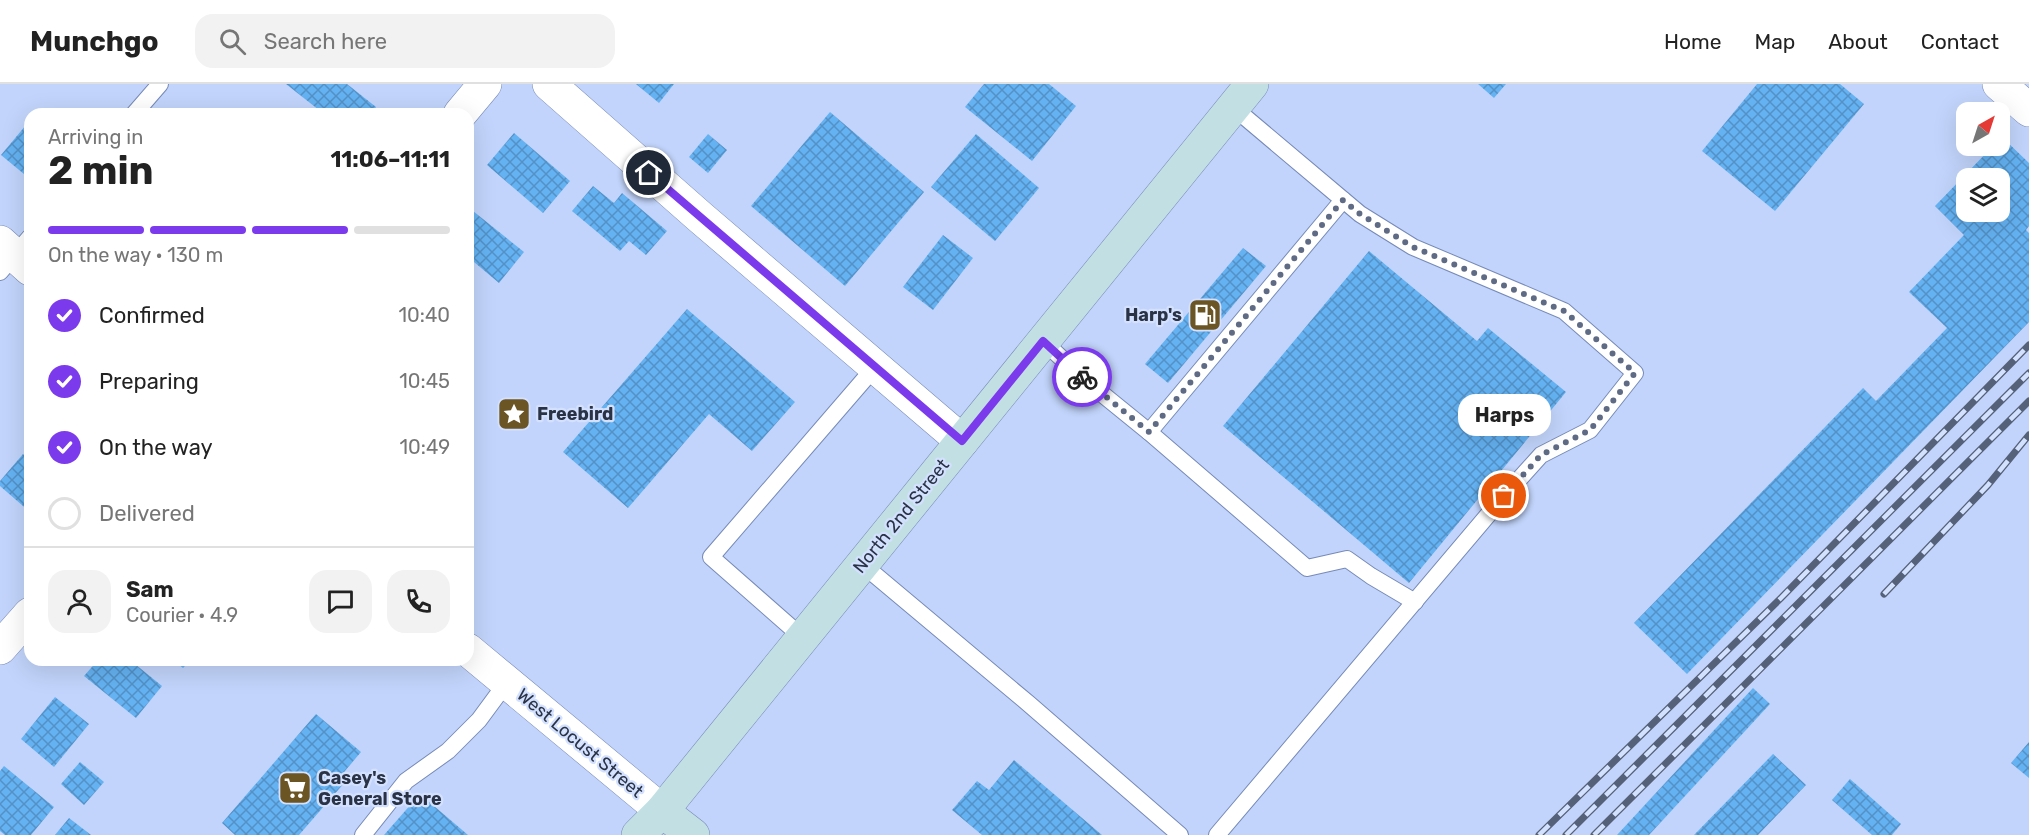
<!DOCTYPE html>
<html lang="en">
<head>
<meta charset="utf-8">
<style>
  :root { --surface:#fff; --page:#f2f2f2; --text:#222; --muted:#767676; --line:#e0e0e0; --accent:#7c3aed }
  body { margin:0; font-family:Rubik,sans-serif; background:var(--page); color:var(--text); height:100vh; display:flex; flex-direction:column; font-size:22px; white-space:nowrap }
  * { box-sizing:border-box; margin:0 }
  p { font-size:20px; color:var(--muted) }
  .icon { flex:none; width:33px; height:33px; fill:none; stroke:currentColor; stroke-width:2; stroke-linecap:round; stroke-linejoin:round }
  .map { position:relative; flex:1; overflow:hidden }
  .sheet { position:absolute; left:24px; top:24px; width:450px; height:558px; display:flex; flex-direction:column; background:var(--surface); border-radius:18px; box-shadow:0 6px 24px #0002 }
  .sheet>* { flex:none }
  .needle { width:39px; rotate:39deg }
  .tools { position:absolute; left:1956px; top:18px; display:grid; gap:12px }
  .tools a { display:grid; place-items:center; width:54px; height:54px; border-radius:12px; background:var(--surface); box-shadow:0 6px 24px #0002; font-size:30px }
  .pin { position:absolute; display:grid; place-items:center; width:51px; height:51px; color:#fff; margin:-26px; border:3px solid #fff; border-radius:50%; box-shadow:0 2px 6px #0007 }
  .courier { position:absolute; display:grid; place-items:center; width:60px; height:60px; margin:-30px; border:4px solid #7c3aed; border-radius:50%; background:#fff; color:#222; box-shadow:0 2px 8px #0007 }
  .bubble { position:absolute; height:42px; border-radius:18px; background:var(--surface); box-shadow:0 6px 24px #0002; font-size:20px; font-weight:700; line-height:42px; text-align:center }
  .overview em { font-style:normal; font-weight:700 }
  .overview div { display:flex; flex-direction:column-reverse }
  .overview { display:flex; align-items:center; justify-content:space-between; height:102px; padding:0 24px }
  h1 { font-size:39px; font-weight:700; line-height:45px }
  .bar { display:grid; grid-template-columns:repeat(4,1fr); gap:9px 6px; align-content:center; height:72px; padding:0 24px }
  .bar i { height:8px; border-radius:4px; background:var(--line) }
  .bar .current { background:var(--accent) }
  .bar p { grid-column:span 4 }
  .line { display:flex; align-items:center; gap:15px; padding:0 24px; border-top:2px solid var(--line) }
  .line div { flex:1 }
  .round { display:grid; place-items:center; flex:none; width:63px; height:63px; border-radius:18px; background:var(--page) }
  ol { padding:0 24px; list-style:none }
  li { display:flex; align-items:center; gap:18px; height:66px }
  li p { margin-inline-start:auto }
  li .icon { padding:6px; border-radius:50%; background:var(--accent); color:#fff; stroke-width:4 }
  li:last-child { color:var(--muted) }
  li i { width:33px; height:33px; border:3px solid var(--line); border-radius:50% }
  header { display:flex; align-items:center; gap:36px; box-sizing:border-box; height:84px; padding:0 30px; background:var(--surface); border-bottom:2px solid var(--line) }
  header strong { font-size:28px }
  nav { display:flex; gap:33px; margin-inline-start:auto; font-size:21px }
  .search { width:420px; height:54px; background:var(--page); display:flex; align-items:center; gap:15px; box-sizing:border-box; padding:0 21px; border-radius:18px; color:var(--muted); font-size:22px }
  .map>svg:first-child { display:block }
</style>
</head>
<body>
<header>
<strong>Munchgo</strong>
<div class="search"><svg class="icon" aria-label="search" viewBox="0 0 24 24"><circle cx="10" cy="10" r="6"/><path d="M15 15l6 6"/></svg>Search here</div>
<nav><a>Home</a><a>Map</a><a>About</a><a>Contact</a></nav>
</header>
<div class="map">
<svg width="2029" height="751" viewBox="0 0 2029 751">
  <defs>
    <pattern id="building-cross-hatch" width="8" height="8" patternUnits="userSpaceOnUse" patternTransform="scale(1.5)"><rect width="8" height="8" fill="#64b2f2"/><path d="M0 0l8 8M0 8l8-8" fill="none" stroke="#5391c6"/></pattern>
  </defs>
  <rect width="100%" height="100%" fill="#c2d4fb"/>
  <g fill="url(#building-cross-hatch)" fill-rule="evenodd">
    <polygon points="286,0 347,0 376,23 371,30 324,30"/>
    <polygon points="636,0 674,0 659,19"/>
    <polygon points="984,0 1049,0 1076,22 1032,77 965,23"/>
    <polygon points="1478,0 1506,0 1494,14"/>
    <polygon points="1757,0 1840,0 1864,20 1775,127 1702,67"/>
    <polygon points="830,28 924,108 845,202 751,122"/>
    <polygon points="26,41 30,45 30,95 1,71"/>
    <polygon points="514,49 570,97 543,129 487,81"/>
    <polygon points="708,50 727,66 708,89 689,73"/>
    <polygon points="976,50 1039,104 995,157 931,103"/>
    <path d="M2002,53L2029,79V142L2026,146L2029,149V238L1687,590L1634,539L1863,304L1876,317L1947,244L1909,208L1964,151L1935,122L1993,62H2000V55ZM1966,94H2000V128H1966Z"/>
    <polygon points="593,102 614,119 622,109 667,147 646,171 629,157 620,167 572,127"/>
    <polygon points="468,123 524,168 499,199 468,173"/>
    <polygon points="943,151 973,174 933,226 903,203"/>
    <polygon points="1243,164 1266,182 1168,299 1145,280"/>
    <polygon points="1369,167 1477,257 1488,244 1566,308 1409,499 1223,342"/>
    <polygon points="687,225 795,318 752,367 709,330 628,424 563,368"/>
    <polygon points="23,370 30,376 30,428 0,402 0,397"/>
    <polygon points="98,576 130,576 162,602 136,634 84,592"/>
    <polygon points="173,576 190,576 183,584"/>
    <polygon points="1753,604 1770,620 1649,751 1617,751"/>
    <polygon points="55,613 89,640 54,683 21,655"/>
    <polygon points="316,630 361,668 339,694 345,698 299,751 235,751 222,739"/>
    <polygon points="2029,658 2029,694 2011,679"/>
    <polygon points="1773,670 1806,701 1758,751 1694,751"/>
    <polygon points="1014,676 1102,751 982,751 952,726 977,697 989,706"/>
    <polygon points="80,678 104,698 84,721 61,700"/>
    <polygon points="4,682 54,723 31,751 5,751 0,747 0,687"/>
    <polygon points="1850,695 1901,740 1892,751 1872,751 1832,716"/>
    <polygon points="420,710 468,751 384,751"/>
    <polygon points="69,734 91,751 55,751"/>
  </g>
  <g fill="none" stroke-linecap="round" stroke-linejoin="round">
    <defs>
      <g id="service">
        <polyline points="134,30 160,0"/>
        <polyline points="0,188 30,153"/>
        <polyline points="1043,257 1085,296 1149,348 1343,116"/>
        <polyline points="1149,348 1307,484 1347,475 1371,492 1415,518"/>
        <polyline points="862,480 1029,620 1180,751"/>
        <polyline points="802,553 711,473 875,283"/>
        <polyline points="363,751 406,697 448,667 479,636 507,598"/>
        <polyline points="1217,751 1504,412 1541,371 1590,346 1635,289 1564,227 1413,163 1360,130 1233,23"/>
      </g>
      <g id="minor">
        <polyline points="549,0 700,133 962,357"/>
        <polyline points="1999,0 2029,26"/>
        <polyline points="460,30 485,0"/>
        <polyline points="0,158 30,185"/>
        <polyline points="0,564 30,530"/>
        <polyline points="468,566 662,727"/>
      </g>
      <g id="secondary">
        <polyline points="662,727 693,751"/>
        <polyline points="638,751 662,727 1252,0"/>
      </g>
    </defs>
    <use href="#service" stroke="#768ab7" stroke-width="18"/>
    <use href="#minor" stroke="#768ab7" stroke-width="34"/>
    <use href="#secondary" stroke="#768ab7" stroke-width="34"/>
    <use href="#service" stroke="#fff" stroke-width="16"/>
    <use href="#minor" stroke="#fff" stroke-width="33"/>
    <use href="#secondary" stroke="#c2e0e4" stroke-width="33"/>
    <defs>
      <g id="rail">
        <polyline points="1884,510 1988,401 2029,351"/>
        <polyline points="1539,751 1781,514 2029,261"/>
        <polyline points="1566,751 2029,289"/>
        <polyline points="1594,751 2029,317"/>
      </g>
    </defs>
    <use href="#rail" stroke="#556179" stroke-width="7"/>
    <use href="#rail" stroke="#d3e1ff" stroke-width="4.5" stroke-dasharray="14" stroke-linecap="butt"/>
  </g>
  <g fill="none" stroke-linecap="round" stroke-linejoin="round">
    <polyline stroke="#5f6b85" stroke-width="6" stroke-dasharray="0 10.8" points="1082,293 1149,348 1343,116 1360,130 1413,163 1564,227 1635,289 1590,346 1541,371 1504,412"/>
    <polyline stroke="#7c3aed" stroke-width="8" points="649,89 962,357 1043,257 1082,293"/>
  </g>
  <defs>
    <symbol id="fuel-square" viewBox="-11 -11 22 22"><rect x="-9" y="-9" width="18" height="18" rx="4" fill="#6b5525" stroke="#d3e1ff"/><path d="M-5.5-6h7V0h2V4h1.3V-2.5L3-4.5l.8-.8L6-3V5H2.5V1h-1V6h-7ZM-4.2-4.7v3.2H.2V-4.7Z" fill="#fff"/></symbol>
    <symbol id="sight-square" viewBox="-11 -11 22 22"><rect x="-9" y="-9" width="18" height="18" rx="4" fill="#6b5525" stroke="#d3e1ff"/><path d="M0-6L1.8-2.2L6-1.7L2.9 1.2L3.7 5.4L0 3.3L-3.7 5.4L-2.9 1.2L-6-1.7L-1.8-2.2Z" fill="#fff"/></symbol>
    <symbol id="supermarket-square" viewBox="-11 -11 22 22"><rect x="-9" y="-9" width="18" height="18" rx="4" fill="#6b5525" stroke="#d3e1ff"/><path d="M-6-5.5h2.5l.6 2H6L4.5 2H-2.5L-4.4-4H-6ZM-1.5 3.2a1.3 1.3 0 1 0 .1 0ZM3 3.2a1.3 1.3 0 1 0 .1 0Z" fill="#fff"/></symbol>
  </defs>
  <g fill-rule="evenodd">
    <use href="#fuel-square" x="1186" y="212" width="38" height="38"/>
    <use href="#sight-square" x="495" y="311" width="38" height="38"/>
    <use href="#supermarket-square" x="276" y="685" width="38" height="38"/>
  </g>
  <g text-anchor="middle" stroke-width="4.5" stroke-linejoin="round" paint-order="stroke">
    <g font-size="18" font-weight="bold" fill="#2a3346" stroke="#d3e1ff" text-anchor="start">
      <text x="1182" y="237" text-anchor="end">Harp's</text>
      <text x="537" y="336">Freebird</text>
      <text x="318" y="700">Casey's<tspan x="318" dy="21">General Store</tspan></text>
    </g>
    <g font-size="18" fill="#2a3346" stroke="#d3e1ff">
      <text transform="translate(901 432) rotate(-51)" y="6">North 2nd Street</text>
      <text transform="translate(580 659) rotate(40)" y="6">West Locust Street</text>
    </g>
  </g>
</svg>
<div class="tools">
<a><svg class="needle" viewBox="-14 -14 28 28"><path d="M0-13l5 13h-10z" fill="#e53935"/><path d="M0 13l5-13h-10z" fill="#767676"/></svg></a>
<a><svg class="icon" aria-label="layers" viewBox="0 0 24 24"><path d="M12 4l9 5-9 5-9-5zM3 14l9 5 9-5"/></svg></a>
</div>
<div class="pin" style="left:1504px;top:412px;background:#ea580c"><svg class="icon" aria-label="bag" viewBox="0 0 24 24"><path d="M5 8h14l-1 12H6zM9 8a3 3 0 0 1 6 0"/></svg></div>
<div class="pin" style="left:649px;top:89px;background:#1f2937"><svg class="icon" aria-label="home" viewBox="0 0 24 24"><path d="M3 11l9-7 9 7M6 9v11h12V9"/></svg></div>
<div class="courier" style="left:1082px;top:293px"><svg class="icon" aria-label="bike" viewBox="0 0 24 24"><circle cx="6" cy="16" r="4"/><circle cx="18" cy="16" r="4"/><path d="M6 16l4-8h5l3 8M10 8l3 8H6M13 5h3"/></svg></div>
<div class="bubble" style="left:1458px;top:310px;width:93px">Harps</div>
<section class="sheet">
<div class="overview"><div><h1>2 min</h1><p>Arriving in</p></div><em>11:06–11:11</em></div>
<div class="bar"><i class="current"></i><i class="current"></i><i class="current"></i><i></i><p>On the way · 130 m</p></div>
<ol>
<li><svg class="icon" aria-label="check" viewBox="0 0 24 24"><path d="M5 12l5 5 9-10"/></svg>Confirmed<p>10:40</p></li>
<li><svg class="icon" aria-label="check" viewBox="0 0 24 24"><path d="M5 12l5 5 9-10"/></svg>Preparing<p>10:45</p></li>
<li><svg class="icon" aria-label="check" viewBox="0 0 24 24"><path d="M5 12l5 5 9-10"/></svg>On the way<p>10:49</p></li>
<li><i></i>Delivered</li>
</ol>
<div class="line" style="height:108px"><a class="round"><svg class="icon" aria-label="person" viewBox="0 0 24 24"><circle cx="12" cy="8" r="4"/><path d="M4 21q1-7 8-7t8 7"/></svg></a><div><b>Sam</b><p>Courier · 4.9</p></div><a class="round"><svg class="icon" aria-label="chat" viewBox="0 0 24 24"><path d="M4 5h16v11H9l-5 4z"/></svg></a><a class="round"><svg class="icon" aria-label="phone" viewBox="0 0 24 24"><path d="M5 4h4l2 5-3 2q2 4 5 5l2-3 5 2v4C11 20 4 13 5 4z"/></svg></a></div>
</section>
</div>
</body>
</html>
